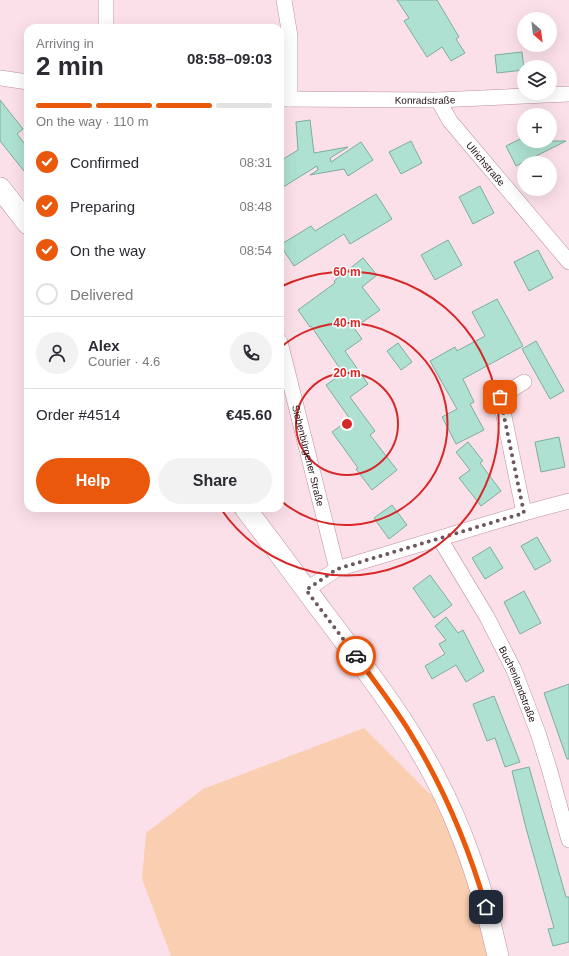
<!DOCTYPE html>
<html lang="en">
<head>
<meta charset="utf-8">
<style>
  :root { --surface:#fff; --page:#f2f2f3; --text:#2b2b33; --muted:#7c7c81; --line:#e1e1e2; --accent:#ea580c }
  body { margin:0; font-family:Arial,sans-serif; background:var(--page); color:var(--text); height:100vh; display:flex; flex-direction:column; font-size:15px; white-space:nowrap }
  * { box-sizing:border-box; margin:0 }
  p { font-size:13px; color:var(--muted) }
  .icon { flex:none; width:22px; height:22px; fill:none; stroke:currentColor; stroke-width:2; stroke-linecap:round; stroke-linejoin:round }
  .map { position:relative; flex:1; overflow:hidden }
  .side { position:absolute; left:24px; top:24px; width:260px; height:488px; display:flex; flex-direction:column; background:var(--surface); border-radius:12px; box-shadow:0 4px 16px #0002 }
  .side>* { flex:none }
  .needle { width:26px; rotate:152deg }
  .buttons { position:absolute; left:517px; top:12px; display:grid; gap:8px }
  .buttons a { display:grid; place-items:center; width:40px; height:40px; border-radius:50%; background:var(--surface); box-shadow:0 4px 16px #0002; font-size:20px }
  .pin { position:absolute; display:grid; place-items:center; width:34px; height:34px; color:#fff; margin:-17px; border-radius:8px; box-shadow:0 2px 6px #0006 }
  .courier { position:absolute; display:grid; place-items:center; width:40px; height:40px; margin:-20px; border:3px solid #ea580c; border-radius:50%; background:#fff; color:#222; box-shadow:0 1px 5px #0007 }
  .head em { font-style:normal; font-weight:800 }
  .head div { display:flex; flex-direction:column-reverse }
  .head { display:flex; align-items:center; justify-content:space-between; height:68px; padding:0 12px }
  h1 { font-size:26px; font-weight:800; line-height:30px }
  .bar { display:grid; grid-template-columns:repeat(4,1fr); gap:6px 4px; align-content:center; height:48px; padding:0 12px }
  .bar i { height:5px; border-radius:3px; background:var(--line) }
  .bar .current { background:var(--accent) }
  .bar p { grid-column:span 4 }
  .line { display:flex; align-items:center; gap:10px; padding:0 12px; border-top:1px solid var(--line) }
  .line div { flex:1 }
  .round { display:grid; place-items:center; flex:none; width:42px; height:42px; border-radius:21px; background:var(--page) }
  ol { padding:0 12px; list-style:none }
  li { display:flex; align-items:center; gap:12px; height:44px }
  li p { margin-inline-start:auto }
  li .icon { padding:4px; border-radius:50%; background:var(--accent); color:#fff; stroke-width:4 }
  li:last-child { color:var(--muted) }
  li i { width:22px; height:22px; border:2px solid var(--line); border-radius:50% }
  .cta { display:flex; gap:8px; margin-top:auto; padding:8px 12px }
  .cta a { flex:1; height:46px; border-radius:24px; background:var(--accent); color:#fff; font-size:16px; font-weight:800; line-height:46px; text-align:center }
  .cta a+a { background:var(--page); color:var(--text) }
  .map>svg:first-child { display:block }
</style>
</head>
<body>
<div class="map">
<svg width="569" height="956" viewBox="0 0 569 956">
  <rect width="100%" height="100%" fill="#fce0e9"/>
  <polygon fill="#facfb1" points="364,728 455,819 498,956 171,956 142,879 146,833 203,789"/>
  <g fill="#afe1d3" stroke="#7dada0">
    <polygon points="397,0 437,0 459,37 456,39 465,53 451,61 442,47 427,57 404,21 409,18"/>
    <polygon points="522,52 524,70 497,73 495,55"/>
    <polygon points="0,100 23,129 17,134 28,148 28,176 0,141"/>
    <polygon points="310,120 314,153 348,147 330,158 331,162 361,142 373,160 348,176 344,169 310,175 318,170 317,166 280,189 280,161 298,150 296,122"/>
    <polygon points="524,137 524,141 566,141 516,166 506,146"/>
    <polygon points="411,141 422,163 401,174 389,152"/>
    <polygon points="480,186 494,213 473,224 459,197"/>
    <polygon points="376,194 392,219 350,244 344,234 294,266 280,245 311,226 315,231"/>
    <polygon points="448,240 462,265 435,280 421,255"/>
    <polygon points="538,250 553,278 529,291 514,262"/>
    <polygon points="363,258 377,275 362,287 380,310 354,328 362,339 345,351 368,384 350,397 375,431 370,435 397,470 372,490 356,469 358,468 332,432 350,419 326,385 343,373 311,326 310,327 298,310 335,283 334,281"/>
    <polygon points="497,299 523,346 463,379 474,402 470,404 484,430 456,444 442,417 457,409 430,361 455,347 457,351 485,336 472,312"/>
    <polygon points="536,341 564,391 550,399 522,349"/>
    <polygon points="398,343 412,362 401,370 387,351"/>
    <polygon points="559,437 565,467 541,472 535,442"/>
    <polygon points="468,442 483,461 480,463 501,491 481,506 459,478 470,470 456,452"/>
    <polygon points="392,505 407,525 389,539 374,518"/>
    <polygon points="537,537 551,561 535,570 521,546"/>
    <polygon points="490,547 503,568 485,579 472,558"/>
    <polygon points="430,575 452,605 434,618 413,588"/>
    <polygon points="524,591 541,623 520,634 504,602"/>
    <polygon points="446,617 458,633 463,630 484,671 466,682 456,665 432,679 425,666 445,654 439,644 446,640 435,626"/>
    <polygon points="569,684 569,759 567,759 544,693"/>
    <polygon points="494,696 520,762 505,767 495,738 487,741 473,704"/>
    <polygon points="529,767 566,897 569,897 569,942 553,946 548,929 554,928 526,828 512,771"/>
  </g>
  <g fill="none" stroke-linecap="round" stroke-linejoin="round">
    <defs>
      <g id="street">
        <polyline points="284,0 290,36 290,99"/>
        <polyline points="106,28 106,0"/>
        <polyline points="0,78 28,82"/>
        <path id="s1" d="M280,99L438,100L569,94"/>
        <path id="s2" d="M438,100L450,121L569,262"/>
        <path id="s3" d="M280,342L337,569"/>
        <polyline points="524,513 500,397 524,382"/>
        <path id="s4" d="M440,539L487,617L514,670L538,733L549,768L569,840"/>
        <polyline points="306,590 337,569 524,513 569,501"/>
      </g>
      <g id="secondary">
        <polyline points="0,188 28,224"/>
        <path d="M245,508C272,543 298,579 325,615C364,667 405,719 435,777C465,833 484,894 498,956"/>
      </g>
    </defs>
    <use href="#street" stroke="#bc91a0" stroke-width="16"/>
    <use href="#secondary" stroke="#bc91a0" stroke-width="22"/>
    <use href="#street" stroke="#fff" stroke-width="15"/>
    <use href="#secondary" stroke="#fff" stroke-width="21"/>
  </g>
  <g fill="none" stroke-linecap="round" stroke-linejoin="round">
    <polyline stroke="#6c585f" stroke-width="4" stroke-dasharray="0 7.2" points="356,656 306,590 337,569 524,513 500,397"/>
    <path stroke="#ea580c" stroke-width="5" d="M356,656C374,681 393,705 409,731C443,786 468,845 486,907"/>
  </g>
  <g fill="none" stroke="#d62828" stroke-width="2">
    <circle cx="347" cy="424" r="51"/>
    <path d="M280 348A101 101 0 1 1 280 500"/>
    <path d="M280 287A152 152 0 1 1 221 509"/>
  </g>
  <g text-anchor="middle" stroke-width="3" stroke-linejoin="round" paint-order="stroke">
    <g font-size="10" fill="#1e0f14" stroke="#fff">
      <text dy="4" stroke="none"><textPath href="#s1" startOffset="145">Konradstraße</textPath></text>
      <text dy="4" stroke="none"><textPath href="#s2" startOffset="80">Ulrichstraße</textPath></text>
      <text dy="4" stroke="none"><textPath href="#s3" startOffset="117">Siebenbürgener Straße</textPath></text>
      <text dy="4" stroke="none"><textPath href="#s4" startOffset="165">Buchenlandstraße</textPath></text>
    </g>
  </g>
  <circle cx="347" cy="424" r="6" fill="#d62828" stroke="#fff" stroke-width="2"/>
  <g font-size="12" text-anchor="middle" font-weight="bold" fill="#d62828" stroke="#fff" stroke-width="3" stroke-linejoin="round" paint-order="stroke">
    <text x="347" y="276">60 m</text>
    <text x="347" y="327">40 m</text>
    <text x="347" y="377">20 m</text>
  </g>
</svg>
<div class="buttons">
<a><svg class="needle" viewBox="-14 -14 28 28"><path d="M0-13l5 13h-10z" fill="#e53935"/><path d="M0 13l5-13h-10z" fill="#7c7c81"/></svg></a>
<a><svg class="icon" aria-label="layers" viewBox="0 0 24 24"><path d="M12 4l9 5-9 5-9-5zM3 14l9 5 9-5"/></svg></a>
<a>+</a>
<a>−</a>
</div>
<div class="pin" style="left:500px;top:397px;background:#ea580c"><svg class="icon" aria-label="bag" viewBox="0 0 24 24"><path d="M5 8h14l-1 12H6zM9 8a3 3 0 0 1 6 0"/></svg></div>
<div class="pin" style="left:486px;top:907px;background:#1f2937"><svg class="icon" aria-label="home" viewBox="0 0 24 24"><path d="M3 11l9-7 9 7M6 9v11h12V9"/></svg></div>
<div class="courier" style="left:356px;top:656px"><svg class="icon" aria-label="car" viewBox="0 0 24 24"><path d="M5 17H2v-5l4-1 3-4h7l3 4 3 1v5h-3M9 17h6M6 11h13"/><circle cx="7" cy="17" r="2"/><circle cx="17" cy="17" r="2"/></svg></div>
<section class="side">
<div class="head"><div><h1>2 min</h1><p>Arriving in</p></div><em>08:58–09:03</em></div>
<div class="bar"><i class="current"></i><i class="current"></i><i class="current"></i><i></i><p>On the way · 110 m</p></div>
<ol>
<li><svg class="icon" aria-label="check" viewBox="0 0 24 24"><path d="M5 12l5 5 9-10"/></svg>Confirmed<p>08:31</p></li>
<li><svg class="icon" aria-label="check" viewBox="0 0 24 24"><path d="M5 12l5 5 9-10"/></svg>Preparing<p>08:48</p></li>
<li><svg class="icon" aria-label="check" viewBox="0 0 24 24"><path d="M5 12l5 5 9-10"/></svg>On the way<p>08:54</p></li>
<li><i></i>Delivered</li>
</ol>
<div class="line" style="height:72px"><a class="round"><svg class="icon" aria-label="person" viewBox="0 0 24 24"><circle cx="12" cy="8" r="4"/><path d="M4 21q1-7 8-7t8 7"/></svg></a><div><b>Alex</b><p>Courier · 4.6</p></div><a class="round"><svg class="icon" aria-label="phone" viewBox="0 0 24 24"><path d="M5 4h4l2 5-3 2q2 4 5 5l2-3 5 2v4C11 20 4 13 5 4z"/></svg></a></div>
<div class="line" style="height:52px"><div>Order #4514</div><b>€45.60</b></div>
<div class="cta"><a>Help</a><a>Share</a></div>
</section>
</div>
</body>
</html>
